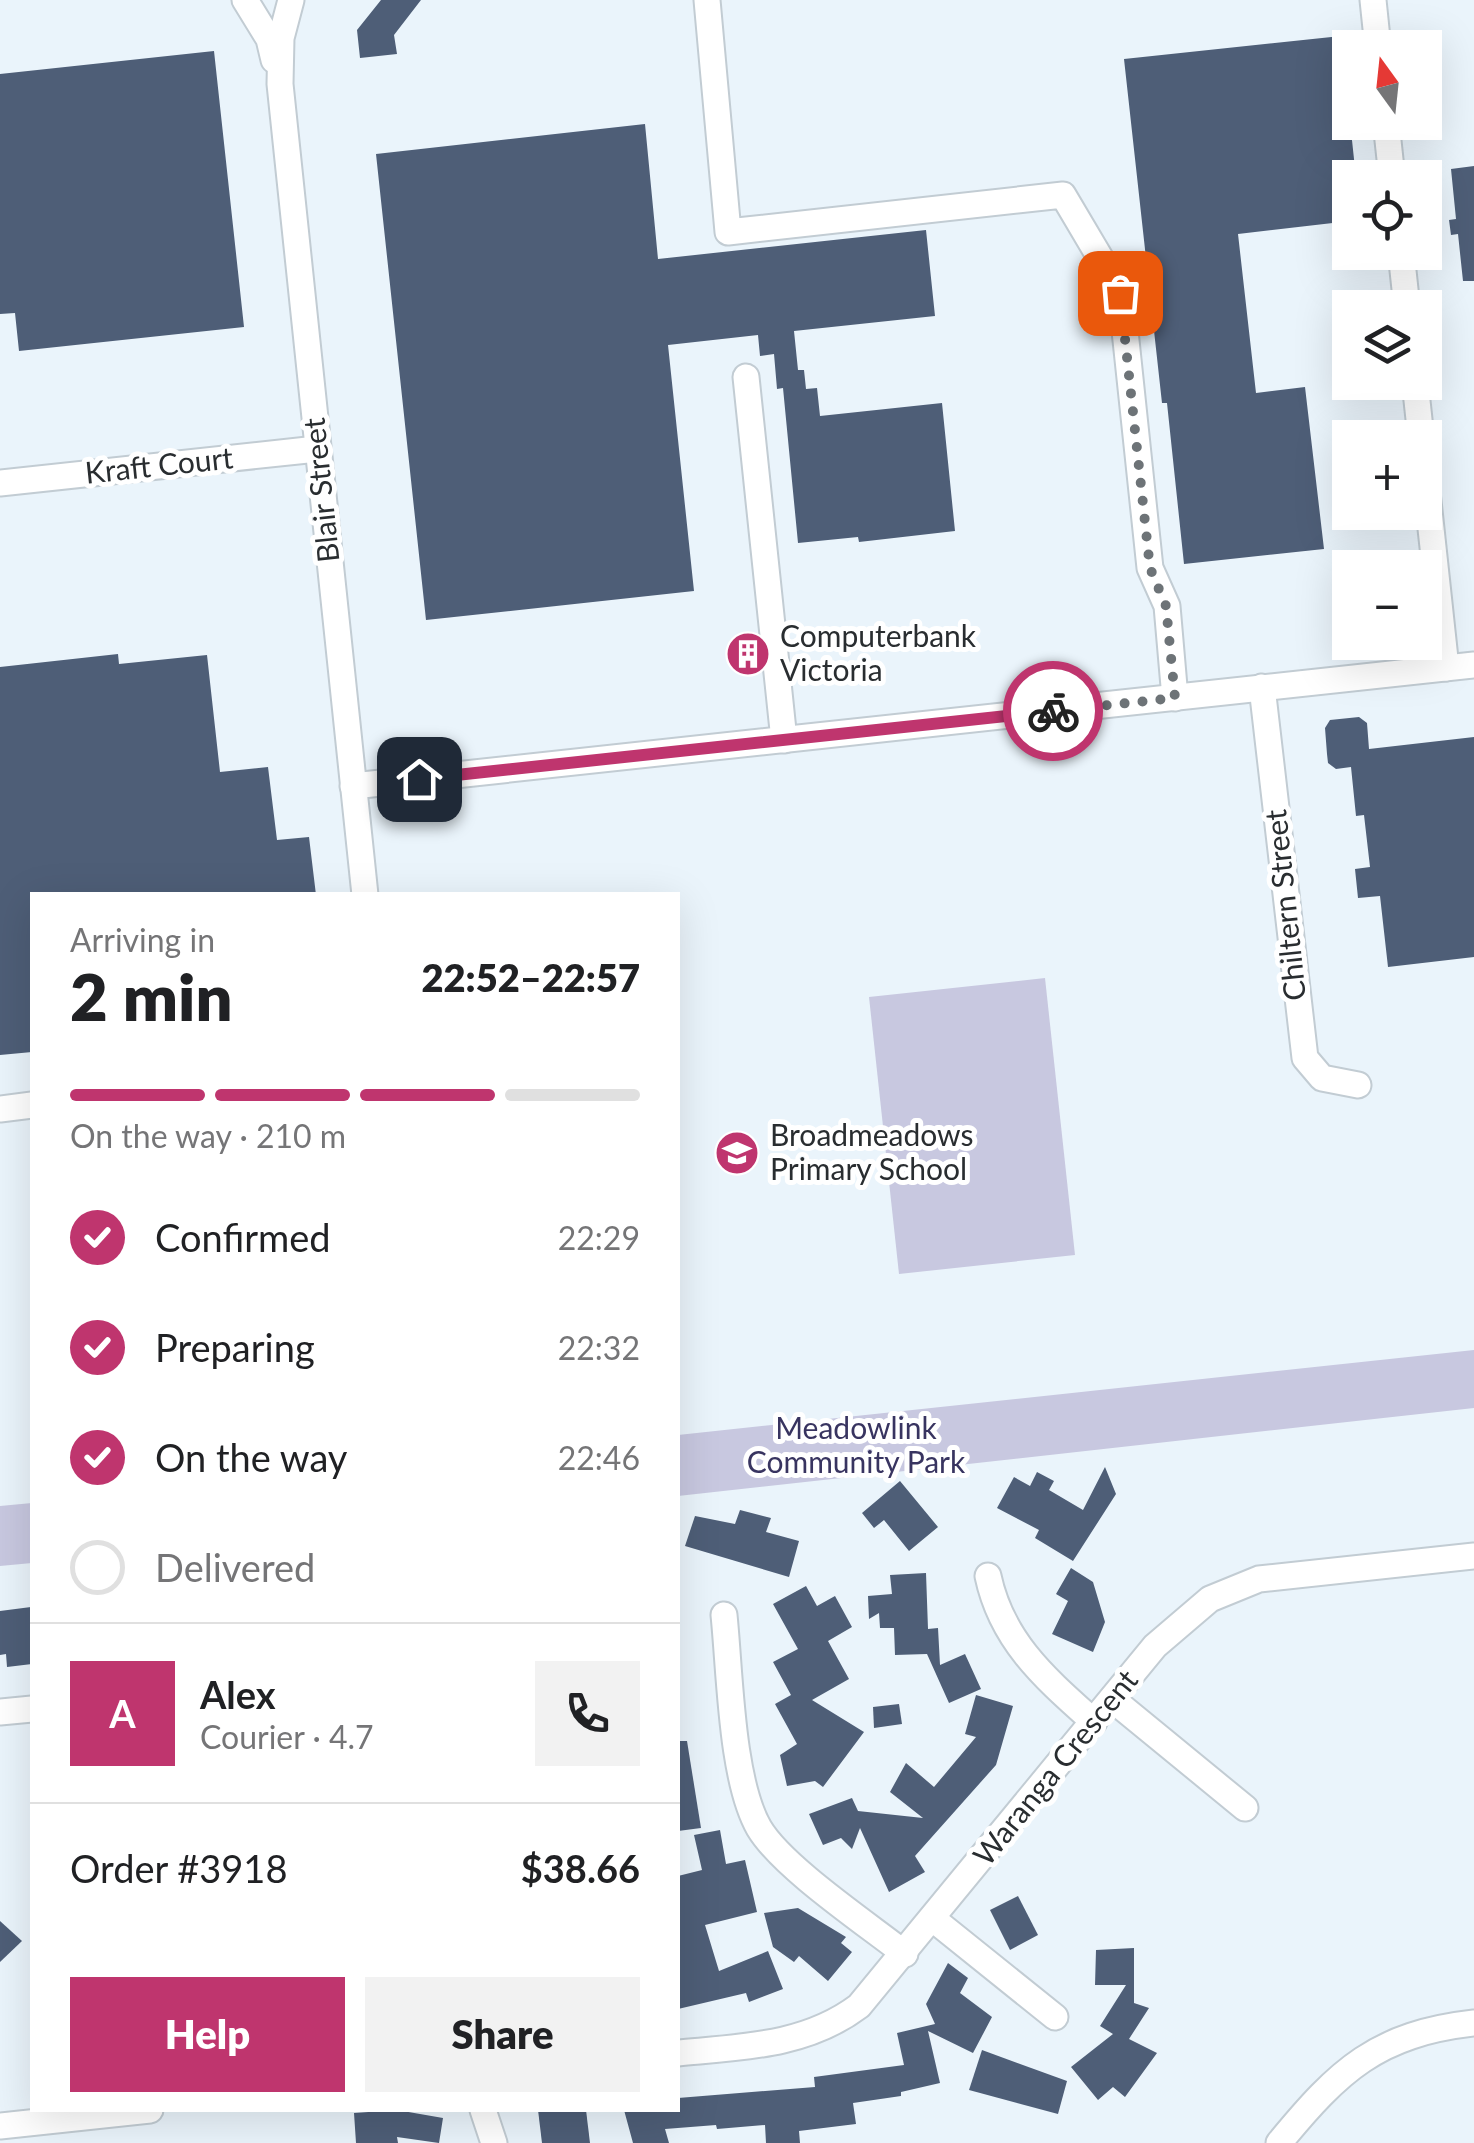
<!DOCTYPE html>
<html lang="en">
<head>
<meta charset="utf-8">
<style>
  :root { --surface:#fff; --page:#f2f2f2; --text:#202124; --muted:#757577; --line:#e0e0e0; --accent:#bf356e }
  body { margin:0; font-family:Lato,sans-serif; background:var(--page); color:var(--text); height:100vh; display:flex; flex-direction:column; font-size:38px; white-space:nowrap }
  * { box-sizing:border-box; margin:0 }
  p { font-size:32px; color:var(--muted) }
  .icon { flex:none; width:55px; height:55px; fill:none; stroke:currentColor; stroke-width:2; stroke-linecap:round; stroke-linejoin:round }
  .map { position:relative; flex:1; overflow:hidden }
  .side { position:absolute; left:30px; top:892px; width:650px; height:1220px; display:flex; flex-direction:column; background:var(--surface); border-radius:0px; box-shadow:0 10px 40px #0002 }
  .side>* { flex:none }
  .needle { width:65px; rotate:345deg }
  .controls { position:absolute; left:1332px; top:30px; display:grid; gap:20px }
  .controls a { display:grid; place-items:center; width:110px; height:110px; border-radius:0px; background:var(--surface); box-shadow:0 10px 40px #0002; font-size:50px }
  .pin { position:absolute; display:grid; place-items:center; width:85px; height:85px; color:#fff; margin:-42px; border-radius:20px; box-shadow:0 5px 15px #0006 }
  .courier { position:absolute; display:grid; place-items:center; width:100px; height:100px; margin:-50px; border:8px solid #bf356e; border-radius:50%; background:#fff; color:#222; box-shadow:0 2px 12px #0007 }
  .overview em { font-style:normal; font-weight:800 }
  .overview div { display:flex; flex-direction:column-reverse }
  .overview { display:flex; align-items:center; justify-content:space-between; height:170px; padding:0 40px }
  h1 { font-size:65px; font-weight:800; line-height:75px }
  .bar { display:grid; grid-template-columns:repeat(4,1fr); gap:15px 10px; align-content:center; height:120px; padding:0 40px }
  .bar i { height:12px; border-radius:8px; background:var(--line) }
  .bar .selected { background:var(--accent) }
  .bar p { grid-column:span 4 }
  .line { display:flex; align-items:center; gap:25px; padding:0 40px; border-top:2px solid var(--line) }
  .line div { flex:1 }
  .round { display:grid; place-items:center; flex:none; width:105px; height:105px; border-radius:0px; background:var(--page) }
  ol { padding:0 40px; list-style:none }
  li { display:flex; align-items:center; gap:30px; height:110px }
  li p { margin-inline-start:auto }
  li .icon { padding:10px; border-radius:50%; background:var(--accent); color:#fff; stroke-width:4 }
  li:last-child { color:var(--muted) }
  li i { width:55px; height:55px; border:5px solid var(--line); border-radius:50% }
  .button { display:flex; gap:20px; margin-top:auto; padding:20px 40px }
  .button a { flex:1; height:115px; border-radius:0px; background:var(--accent); color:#fff; font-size:40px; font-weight:800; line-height:115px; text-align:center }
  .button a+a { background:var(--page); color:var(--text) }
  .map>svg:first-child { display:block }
</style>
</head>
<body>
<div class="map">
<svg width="1474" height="2143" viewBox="0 0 1474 2143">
  <rect width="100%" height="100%" fill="#eaf4fb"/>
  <g fill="#c8c8e0">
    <polygon points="1045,978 1075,1255 899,1274 869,997"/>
    <polygon points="1474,1350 1474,1408 678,1496 678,1435"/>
    <polygon points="32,1503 32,1563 0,1566 0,1506"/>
  </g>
  <g fill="#4e5e77">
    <polygon points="381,0 421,0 394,35 397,54 360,58 357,30"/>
    <polygon points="1341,36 1356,178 1350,178 1350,221 1238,234 1256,393 1305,387 1324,549 1184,564 1167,403 1162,403 1124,59"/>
    <polygon points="214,51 244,327 19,351 15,313 0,314 0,74"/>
    <polygon points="645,124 658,259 926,230 935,316 794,331 798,370 804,370 806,389 817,388 820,416 942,403 955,531 859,542 858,537 798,543 783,388 777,389 774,354 760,356 758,335 668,345 694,591 426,620 376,154"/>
    <polygon points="1474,166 1474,281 1463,281 1458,234 1451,235 1449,220 1456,219 1451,169"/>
    <polygon points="757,642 759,664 739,667 737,643"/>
    <polygon points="118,654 119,664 207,655 220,772 268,767 277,840 309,837 316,895 32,895 32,1052 0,1055 0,667"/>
    <polygon points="1359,717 1367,723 1369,749 1474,737 1474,957 1388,967 1380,896 1358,898 1355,869 1370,867 1364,815 1356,816 1351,767 1336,769 1328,763 1327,754 1325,728 1330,720"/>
    <polygon points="1105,1467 1116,1494 1073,1561 1035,1538 1039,1530 997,1508 1014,1477 1030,1486 1037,1472 1054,1481 1049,1490 1083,1510"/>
    <polygon points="900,1481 938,1527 909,1551 884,1520 874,1528 862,1513"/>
    <polygon points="740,1510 771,1518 766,1532 799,1541 789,1577 685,1546 695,1516 735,1524"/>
    <polygon points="1071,1568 1093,1582 1105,1622 1093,1652 1052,1634 1068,1601 1056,1594"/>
    <polygon points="926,1573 928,1629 938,1628 940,1665 965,1654 981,1689 949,1703 927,1654 895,1655 894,1628 880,1628 879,1613 869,1619 868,1596 892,1594 890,1575"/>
    <polygon points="806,1586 817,1606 835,1596 852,1627 828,1641 849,1679 812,1700 864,1732 823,1787 815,1781 787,1786 780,1755 797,1744 775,1704 791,1695 773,1662 798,1649 773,1604"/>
    <polygon points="31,1607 32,1664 7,1667 6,1654 0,1655 0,1611"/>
    <polygon points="976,1695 1013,1706 996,1765 915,1856 925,1872 889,1892 860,1828 852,1849 841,1838 823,1845 809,1814 852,1798 858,1811 923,1818 890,1792 906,1763 934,1787 976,1737 965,1734"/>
    <polygon points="899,1704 902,1724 874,1728 873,1707"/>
    <polygon points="678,1741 687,1741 701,1828 678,1831"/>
    <polygon points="720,1830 726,1864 745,1860 757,1912 705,1925 719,1971 768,1951 783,1989 749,2002 746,1993 678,2009 678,1876 702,1870 694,1835"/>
    <polygon points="1018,1896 1038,1935 1010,1950 990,1910"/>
    <polygon points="798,1908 846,1937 841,1943 852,1952 828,1981 799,1956 794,1962 773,1947 764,1913"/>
    <polygon points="0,1921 22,1941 0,1962"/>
    <polygon points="1134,1948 1134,2003 1149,2008 1129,2039 1157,2053 1125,2097 1113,2087 1098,2100 1071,2067 1113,2034 1100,2026 1126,1985 1095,1985 1096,1950"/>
    <polygon points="948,1963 968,1978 960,1993 992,2017 973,2053 928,2031 940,2083 901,2092 901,2096 853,2103 856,2124 799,2131 800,2143 766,2143 765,2125 717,2129 716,2125 665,2129 669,2143 633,2143 624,2110 678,2110 678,2098 815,2087 814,2077 904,2065 897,2033 935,2024 926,2004"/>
    <polygon points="982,2050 1067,2081 1058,2114 969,2090"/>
    <polygon points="397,2110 443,2118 439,2143 397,2137 398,2143 356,2143 354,2113"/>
    <polygon points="538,2110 586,2110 590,2143 542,2143"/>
  </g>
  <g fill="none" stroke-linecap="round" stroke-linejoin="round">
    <defs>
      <g id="minor">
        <polyline points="245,0 269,39 274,60"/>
        <polyline points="291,0 281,38 280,84 365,895"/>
        <polyline points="707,0 728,232 1063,195 1121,293 1150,568 1167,606 1175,698"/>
        <polyline points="1373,0 1378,48"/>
        <polyline points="1386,122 1392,178"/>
        <polyline points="1401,252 1407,308"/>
        <polyline points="746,377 784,740"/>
        <polyline points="1415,382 1421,438"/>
        <polyline points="1425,473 1446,668"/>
        <polyline points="0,483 317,449"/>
        <polyline points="1262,687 1305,1058 1322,1078 1358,1085"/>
        <polyline points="353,786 1474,665"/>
        <polyline points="0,1109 32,1105"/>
        <path d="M988,1576C1002,1642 1046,1679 1094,1722"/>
        <path d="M724,1615C730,1673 731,1779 759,1828C782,1867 867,1924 905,1954"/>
        <polyline points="1112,1699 1245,1808"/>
        <polyline points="0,1712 32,1709"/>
        <polyline points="933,1919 1055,2017"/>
        <path d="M678,2053C742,2047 806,2046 859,2006L1155,1646L1210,1599L1259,1579L1474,1556"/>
        <polyline points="483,2110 494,2143"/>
        <polyline points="0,2126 150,2110"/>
        <path d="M1279,2143C1339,2070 1377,2034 1474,2023"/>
      </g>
    </defs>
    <use href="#minor" stroke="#c2ccd3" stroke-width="29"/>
    <use href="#minor" stroke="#fff" stroke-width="25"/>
  </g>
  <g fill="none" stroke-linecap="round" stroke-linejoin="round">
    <polyline stroke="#6d7377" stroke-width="10" stroke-dasharray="0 18" points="1053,711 1175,698 1166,606 1150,568 1120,293"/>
    <polyline stroke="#bf356e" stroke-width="12" points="419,779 1053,711"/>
  </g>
  <defs>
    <symbol id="building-disc" viewBox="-11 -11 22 22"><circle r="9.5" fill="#bf356e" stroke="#fff"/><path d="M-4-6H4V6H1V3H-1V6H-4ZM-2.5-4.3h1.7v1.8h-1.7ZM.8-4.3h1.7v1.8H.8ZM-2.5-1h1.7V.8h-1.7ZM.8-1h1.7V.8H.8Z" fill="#fff"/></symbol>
    <symbol id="school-disc" viewBox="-11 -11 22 22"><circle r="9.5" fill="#bf356e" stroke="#fff"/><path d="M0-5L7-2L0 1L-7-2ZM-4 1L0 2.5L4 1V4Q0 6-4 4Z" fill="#fff"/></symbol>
  </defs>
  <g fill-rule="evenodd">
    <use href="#building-disc" x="723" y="629" width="50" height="50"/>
    <use href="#school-disc" x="712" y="1128" width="50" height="50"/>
  </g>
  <g text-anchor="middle" stroke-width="10" stroke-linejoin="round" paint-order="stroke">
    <g font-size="30" fill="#292d30" stroke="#fff">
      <text transform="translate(159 466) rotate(-6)" y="10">Kraft Court</text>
      <text transform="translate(322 490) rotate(-96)" y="10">Blair Street</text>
      <text transform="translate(1286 905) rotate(-96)" y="10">Chiltern Street</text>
      <text transform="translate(1056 1768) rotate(-51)" y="10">Waranga Crescent</text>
    </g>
    <g font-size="30" fill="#292d30" stroke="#fff" text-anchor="start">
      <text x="780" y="647">Computerbank<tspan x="780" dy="34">Victoria</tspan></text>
      <text x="770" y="1146">Broadmeadows<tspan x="770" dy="34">Primary School</tspan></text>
    </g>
    <g font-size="30" fill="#383460" stroke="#fff">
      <text x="856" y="1439">Meadowlink<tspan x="856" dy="34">Community Park</tspan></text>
    </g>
  </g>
</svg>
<div class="controls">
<a><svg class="needle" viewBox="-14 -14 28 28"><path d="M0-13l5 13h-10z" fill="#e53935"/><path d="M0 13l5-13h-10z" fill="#757577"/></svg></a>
<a><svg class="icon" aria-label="locate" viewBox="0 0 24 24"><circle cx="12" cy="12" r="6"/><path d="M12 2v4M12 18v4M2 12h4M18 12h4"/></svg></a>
<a><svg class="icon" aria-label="layers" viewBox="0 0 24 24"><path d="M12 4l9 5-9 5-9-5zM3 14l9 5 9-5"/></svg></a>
<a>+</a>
<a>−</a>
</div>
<div class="pin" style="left:1120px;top:293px;background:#ea580c"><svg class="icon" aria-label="bag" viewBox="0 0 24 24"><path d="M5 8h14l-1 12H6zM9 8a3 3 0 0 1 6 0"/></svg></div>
<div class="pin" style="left:419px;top:779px;background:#1f2937"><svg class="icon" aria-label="home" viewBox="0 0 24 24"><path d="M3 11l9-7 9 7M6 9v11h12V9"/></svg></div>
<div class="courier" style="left:1053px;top:711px"><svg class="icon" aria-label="bike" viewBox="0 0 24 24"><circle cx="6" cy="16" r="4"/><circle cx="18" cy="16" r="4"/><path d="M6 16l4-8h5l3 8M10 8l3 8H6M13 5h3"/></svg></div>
<section class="side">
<div class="overview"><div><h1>2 min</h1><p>Arriving in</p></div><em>22:52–22:57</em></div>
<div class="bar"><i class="selected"></i><i class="selected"></i><i class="selected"></i><i></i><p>On the way · 210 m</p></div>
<ol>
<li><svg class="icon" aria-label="check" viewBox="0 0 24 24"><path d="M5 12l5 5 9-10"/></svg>Confirmed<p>22:29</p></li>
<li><svg class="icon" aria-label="check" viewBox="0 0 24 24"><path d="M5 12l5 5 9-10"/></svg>Preparing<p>22:32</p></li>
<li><svg class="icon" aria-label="check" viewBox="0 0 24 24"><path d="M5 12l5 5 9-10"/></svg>On the way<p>22:46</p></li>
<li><i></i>Delivered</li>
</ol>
<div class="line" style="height:180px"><b class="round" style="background:var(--accent);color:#fff">A</b><div><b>Alex</b><p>Courier · 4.7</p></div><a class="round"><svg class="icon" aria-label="phone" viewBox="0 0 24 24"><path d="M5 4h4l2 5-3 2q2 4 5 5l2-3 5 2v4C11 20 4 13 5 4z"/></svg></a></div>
<div class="line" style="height:130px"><div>Order #3918</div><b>$38.66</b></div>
<div class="button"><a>Help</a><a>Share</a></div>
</section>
</div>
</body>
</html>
